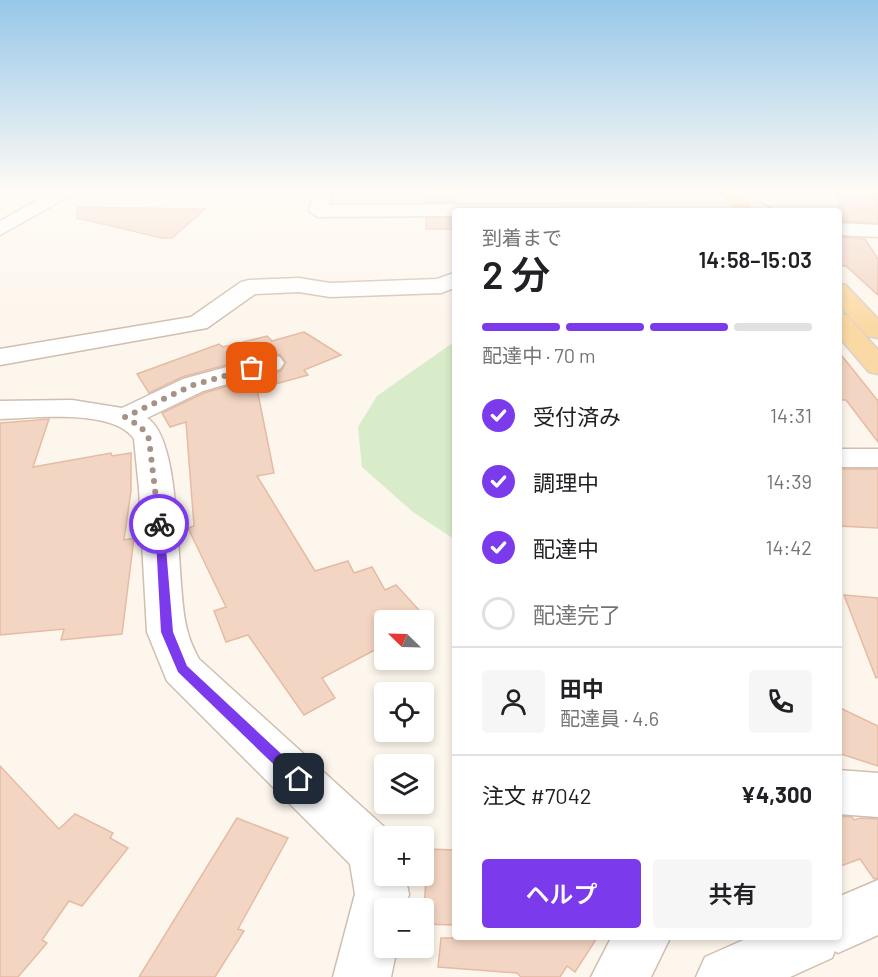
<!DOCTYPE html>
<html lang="ja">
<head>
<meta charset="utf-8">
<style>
  :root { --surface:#fff; --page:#f6f6f6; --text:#202124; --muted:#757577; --line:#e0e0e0; --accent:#7c3aed }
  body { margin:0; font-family:Barlow,"Noto Sans JP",sans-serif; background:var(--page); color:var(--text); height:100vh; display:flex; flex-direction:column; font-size:22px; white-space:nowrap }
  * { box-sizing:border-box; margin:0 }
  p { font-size:20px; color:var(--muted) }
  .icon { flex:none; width:33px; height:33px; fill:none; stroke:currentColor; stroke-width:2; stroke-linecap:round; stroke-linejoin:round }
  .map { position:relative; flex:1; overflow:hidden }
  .details { position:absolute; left:452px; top:208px; width:390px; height:732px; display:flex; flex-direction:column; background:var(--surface); border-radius:6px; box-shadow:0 3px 9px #0003 }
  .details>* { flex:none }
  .needle { width:39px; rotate:293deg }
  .controls { position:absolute; left:374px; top:610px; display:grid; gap:12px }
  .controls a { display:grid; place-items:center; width:60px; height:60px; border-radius:6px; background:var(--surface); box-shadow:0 3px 9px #0003; font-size:30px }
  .pin { position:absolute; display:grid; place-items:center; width:51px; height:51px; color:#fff; margin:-26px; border-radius:12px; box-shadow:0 3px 9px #0006 }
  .courier { position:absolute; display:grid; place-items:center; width:60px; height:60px; margin:-30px; border:4px solid #7c3aed; border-radius:50%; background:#fff; color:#222; box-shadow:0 2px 8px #0007 }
  .summary em { font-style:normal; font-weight:600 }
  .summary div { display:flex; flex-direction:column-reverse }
  .summary { display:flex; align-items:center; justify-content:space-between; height:102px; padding:0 30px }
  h1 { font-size:39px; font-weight:600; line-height:45px }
  .bar { display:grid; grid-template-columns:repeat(4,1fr); gap:9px 6px; align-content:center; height:72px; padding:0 30px }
  .bar i { height:8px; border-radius:4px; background:var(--line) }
  .bar .on { background:var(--accent) }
  .bar p { grid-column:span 4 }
  .line { display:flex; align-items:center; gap:15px; padding:0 30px; border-top:2px solid var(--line) }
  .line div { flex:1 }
  .round { display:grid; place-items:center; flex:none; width:63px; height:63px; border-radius:6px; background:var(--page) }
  ol { padding:0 30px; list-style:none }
  li { display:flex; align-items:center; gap:18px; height:66px }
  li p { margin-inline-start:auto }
  li .icon { padding:6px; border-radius:50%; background:var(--accent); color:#fff; stroke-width:4 }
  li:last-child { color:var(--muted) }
  li i { width:33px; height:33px; border:3px solid var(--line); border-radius:50% }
  .action { display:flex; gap:12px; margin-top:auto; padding:12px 30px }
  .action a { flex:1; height:69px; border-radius:6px; background:var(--accent); color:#fff; font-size:24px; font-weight:600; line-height:69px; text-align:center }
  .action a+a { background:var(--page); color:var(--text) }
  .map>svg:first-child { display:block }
</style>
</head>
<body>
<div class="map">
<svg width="878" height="977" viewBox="0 0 878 977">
  <rect width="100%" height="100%" fill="#fdf6ec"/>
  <polygon fill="#f5e8da" points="323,191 474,191 476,209 318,211"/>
  <polygon fill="#d8ecc9" points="454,342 454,539 413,512 362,467 358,427 377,396"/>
  <g fill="#f3d5c3" stroke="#e6bba3" stroke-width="1.5">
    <polygon points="427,191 454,191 454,202 426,202"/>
    <polygon points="838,191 878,191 878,223 838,221"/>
    <polygon points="78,207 205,209 172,238 162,238 77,218"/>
    <rect x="426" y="218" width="28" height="11"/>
    <polygon points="838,237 865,239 878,259 878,295 846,266 838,265"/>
    <polygon points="304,332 341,355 304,370 308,375 257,389 274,473 257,476 315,571 348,561 354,573 372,567 385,590 396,585 429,621 423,624 423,621 384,621 384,645 322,678 335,698 304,715 248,635 226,642 214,611 226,607 188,528 194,526 186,422 170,427 162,413 204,393 281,371 286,362 280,355 270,353 182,377 149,393 137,374 219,344 223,347 267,336 272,341"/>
    <polygon points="838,351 878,401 878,442 846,400 838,400"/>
    <polygon points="49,419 33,467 111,453 112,456 131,453 131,491 124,540 134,538 122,634 61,640 64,629 0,635 0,423"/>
    <polygon points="838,469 878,469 878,528 838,526"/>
    <polygon points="844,595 878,598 878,677 876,678"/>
    <polygon points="838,707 878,726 878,766 838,753"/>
    <polygon points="0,766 59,829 75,814 113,833 110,838 128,848 82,906 69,901 42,940 47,943 18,977 0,977"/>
    <polygon points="838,816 852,817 854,820 861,818 878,819 878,878 874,879 860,859 838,867"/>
    <polygon points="237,818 288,838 238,929 244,931 215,977 139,977"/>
    <polygon points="428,849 454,850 454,925 423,924"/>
    <polygon points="441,938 597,938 575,972 567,966 560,977 521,977 517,973 438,967"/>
  </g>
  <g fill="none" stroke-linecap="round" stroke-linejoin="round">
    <defs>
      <g id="minor">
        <polygon points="54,191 79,191 0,235 0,221"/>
        <polygon points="314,191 332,191 329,205 761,203 770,209 769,212 454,212 454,216 318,217 309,211"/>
        <polygon points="838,223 878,225 878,237 838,235"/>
        <polygon points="454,273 454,288 441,293 330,297 299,292 255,294 207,328 0,365 0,349 191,317 241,282 249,280 299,278 330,283 437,279"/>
        <path d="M271,355L280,357L284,363L280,369L203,391L147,418C185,441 174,589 188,633C190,642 195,651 199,659L392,834L393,837H384V876H405L409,894L406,909H384V948H397L391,977H333L355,894L350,864L167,681L147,632L139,489L134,439C114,408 33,418 0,419V401L72,400L122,408L183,379Z"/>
        <rect x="838" y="449" width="40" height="18"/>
        <polygon points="838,770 878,773 878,817 838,814"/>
        <polygon points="878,880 878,935 838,953 835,951 832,958 790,977 696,977 705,957 748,938 838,938 838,897"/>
        <polygon points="611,938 670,938 651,977 591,977"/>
      </g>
      <g id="major">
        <polygon points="720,191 739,191 755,212 736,212"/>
        <polygon points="838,283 846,285 878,319 878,338 867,336 838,304"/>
        <polygon points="838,313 847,315 878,350 878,374 869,372 838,336"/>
      </g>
    </defs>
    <use href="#minor" stroke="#d1beb0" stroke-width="3"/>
    <use href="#major" stroke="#dad1cd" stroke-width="3"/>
    <use href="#minor" fill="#fff" fill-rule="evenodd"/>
    <use href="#major" fill="#fbd9a5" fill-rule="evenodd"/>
  </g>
  <linearGradient id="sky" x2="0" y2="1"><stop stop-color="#97c7e8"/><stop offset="0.58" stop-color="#fefbf6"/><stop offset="1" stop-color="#fefbf6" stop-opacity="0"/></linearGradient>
  <rect width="878" height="328" fill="url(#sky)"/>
  <polygon fill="#7c3aed" points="155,522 164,524 173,632 187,666 304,775 304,784 294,784 178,672 161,632"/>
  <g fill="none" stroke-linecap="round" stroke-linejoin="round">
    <polyline stroke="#a89285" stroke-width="6" stroke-dasharray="0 10.8" points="159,524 149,439 141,427 125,417 193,385 252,368"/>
  </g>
</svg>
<div class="controls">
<a><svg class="needle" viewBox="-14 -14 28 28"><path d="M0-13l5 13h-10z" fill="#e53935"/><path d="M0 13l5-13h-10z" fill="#757577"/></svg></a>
<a><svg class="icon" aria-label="locate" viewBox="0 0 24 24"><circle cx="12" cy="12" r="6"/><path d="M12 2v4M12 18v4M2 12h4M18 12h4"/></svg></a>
<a><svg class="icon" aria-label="layers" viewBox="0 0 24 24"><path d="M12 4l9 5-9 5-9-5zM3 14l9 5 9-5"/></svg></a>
<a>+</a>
<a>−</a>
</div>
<div class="pin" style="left:252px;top:368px;background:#ea580c"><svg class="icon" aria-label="bag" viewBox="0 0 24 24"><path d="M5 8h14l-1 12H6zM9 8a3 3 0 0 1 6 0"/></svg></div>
<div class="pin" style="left:299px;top:779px;background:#1f2937"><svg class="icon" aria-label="home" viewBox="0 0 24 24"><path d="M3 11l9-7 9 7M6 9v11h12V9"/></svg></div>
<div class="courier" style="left:159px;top:524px"><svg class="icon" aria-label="bike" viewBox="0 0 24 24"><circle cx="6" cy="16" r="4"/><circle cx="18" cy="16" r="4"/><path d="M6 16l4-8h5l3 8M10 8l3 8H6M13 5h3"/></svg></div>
<section class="details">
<div class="summary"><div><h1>2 分</h1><p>到着まで</p></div><em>14:58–15:03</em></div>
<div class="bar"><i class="on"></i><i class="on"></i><i class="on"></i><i></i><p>配達中 · 70 m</p></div>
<ol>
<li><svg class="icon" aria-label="check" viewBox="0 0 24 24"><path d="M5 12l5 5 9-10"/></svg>受付済み<p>14:31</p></li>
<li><svg class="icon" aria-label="check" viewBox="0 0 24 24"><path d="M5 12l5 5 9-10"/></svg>調理中<p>14:39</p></li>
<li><svg class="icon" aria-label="check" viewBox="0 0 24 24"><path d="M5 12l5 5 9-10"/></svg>配達中<p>14:42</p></li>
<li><i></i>配達完了</li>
</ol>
<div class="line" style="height:108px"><a class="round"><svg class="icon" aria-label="person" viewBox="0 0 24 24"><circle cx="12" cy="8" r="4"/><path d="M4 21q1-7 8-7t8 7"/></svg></a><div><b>田中</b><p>配達員 · 4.6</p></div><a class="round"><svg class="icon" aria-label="phone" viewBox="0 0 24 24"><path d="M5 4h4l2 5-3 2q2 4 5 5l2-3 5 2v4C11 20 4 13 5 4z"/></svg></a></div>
<div class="line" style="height:78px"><div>注文 #7042</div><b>¥4,300</b></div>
<div class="action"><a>ヘルプ</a><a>共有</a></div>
</section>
</div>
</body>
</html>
